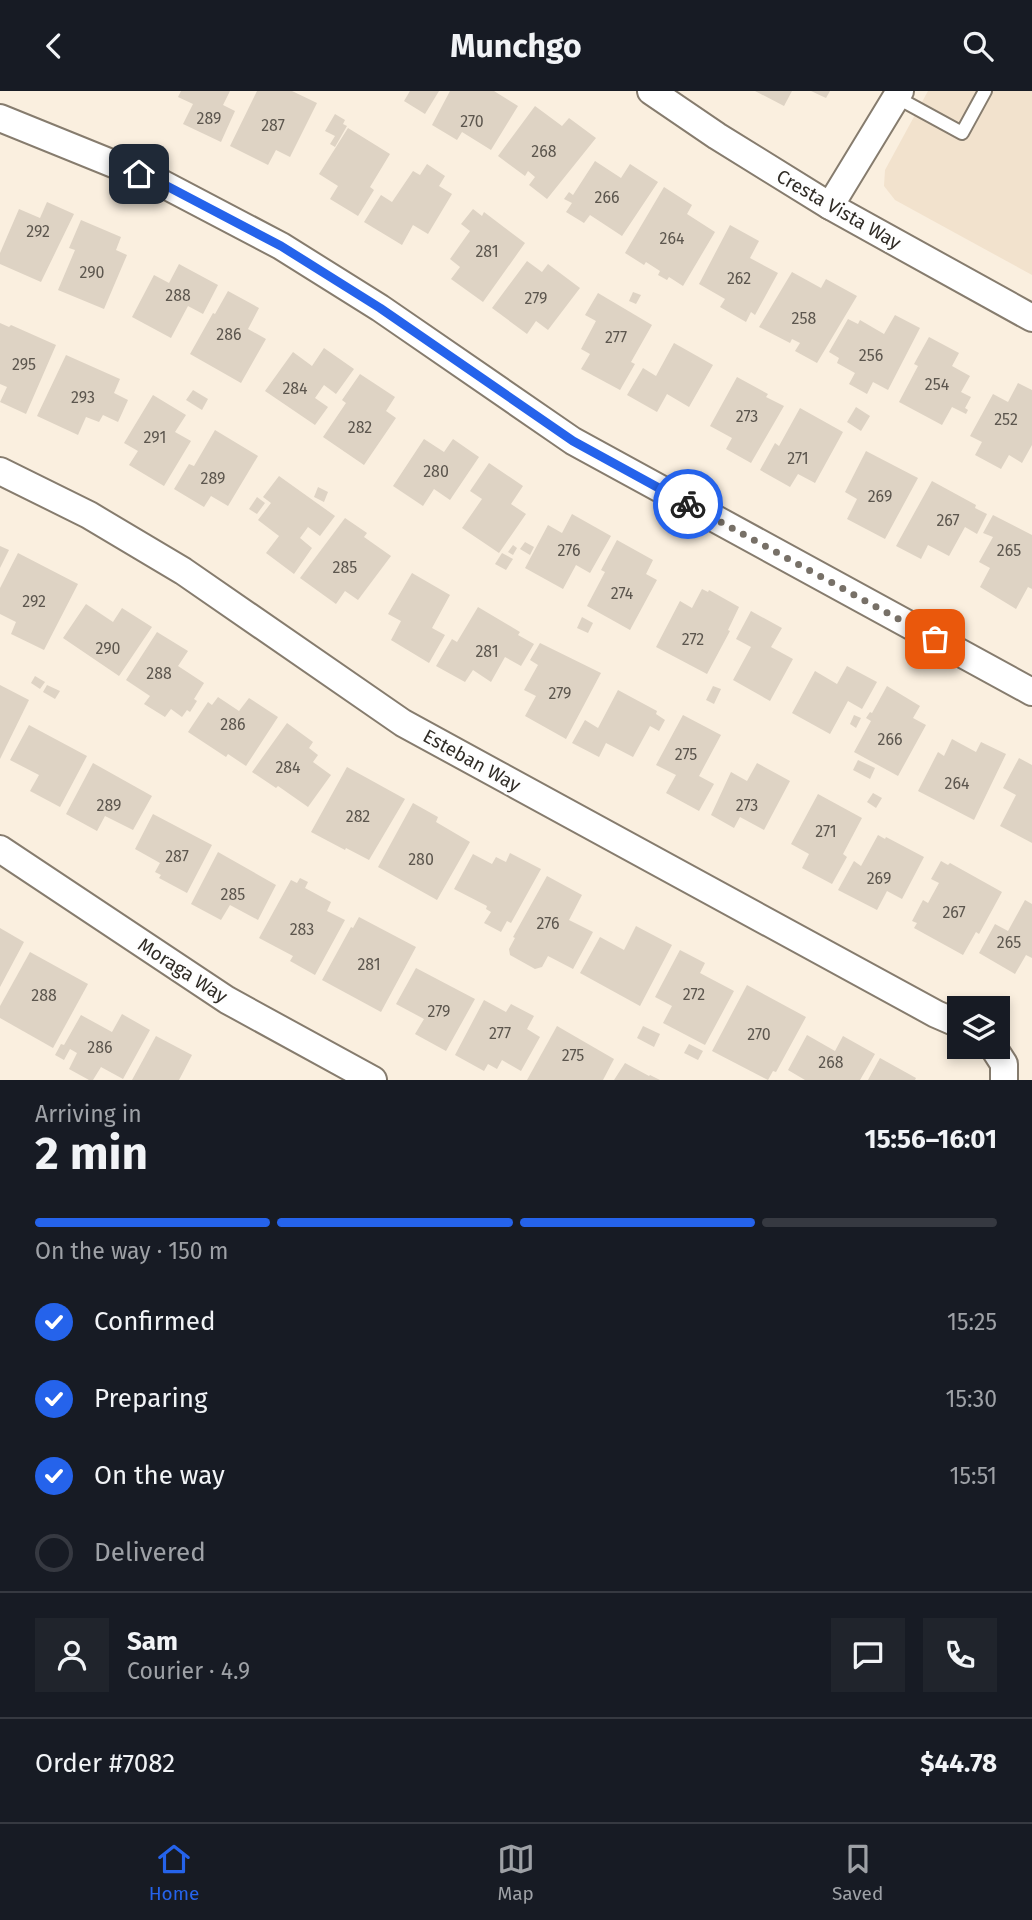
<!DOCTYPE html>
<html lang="en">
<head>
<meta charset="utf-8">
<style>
  :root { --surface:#171b24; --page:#20242c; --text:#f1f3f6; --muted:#9ea1a6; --line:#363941; --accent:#2563eb }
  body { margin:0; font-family:"Fira Sans",sans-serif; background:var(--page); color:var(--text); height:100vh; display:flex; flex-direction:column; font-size:26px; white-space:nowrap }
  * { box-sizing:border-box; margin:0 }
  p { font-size:23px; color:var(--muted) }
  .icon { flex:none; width:38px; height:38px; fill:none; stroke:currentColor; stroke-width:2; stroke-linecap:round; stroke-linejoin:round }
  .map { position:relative; height:989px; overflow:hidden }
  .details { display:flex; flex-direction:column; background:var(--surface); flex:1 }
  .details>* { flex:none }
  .controls { position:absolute; left:947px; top:905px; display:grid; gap:14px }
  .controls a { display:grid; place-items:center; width:63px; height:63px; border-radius:0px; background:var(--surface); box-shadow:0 4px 10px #0003; font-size:35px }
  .pin { position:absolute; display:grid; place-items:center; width:60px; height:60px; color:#fff; margin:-30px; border-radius:14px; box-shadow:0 4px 10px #0006 }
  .courier { position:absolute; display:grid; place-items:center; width:70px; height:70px; margin:-35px; border:5px solid #2563eb; border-radius:50%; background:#fff; color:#222; box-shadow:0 2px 9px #0007 }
  .headline em { font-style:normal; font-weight:700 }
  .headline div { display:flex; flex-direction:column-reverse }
  .headline { display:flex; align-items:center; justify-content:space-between; height:119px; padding:0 35px }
  h1 { font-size:46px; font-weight:700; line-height:52px }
  .bar { display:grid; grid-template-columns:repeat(4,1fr); gap:10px 7px; align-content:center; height:84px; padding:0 35px }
  .bar i { height:9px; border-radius:5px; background:var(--line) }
  .bar .active { background:var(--accent) }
  .bar p { grid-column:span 4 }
  .line { display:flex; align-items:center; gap:18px; padding:0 35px; border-top:2px solid var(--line) }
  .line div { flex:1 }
  .round { display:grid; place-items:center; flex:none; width:74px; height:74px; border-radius:0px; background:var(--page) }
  ol { padding:0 35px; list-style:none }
  li { display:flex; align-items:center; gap:21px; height:77px }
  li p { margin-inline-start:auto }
  li .icon { padding:7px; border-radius:50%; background:var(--accent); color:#fff; stroke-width:4 }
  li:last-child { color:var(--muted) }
  li i { width:38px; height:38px; border:4px solid var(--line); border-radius:50% }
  header { display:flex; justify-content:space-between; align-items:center; height:91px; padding:0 35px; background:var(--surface); font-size:32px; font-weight:700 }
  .tab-bar { display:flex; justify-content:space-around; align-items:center; height:98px; border-top:2px solid var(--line); background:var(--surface); font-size:19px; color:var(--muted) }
  .tab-bar a { display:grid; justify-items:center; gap:4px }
  .tab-bar .active { color:var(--accent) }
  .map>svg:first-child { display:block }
</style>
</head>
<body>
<header><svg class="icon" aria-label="back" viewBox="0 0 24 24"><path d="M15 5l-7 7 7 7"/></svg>Munchgo<svg class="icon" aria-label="search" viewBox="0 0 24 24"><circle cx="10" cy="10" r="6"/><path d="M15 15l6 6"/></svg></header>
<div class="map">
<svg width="1032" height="989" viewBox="0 0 1032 989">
  <rect width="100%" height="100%" fill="#faefdf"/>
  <polygon fill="#f2e2cd" points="928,0 1032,0 1032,184 895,109 884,95 885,79"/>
  <g fill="#ded3c4">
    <polygon points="181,0 230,0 223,14 235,20 221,51 183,33 193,13 178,6"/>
    <polygon points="257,0 292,0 317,12 290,66 276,59 268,74 230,55"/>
    <polygon points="410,0 439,0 425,23 404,10"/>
    <polygon points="450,0 494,0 518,15 491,59 462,41 457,49 432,34"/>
    <polygon points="755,0 792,0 784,15"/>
    <polygon points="811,0 830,0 826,7"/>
    <polygon points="535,15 562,35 569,27 596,47 547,108 529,94 535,86 528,80 525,85 498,65"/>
    <polygon points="335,23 345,29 343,33 347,35 335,56 330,53 335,45 325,40"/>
    <polygon points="348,37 390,63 370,96 374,99 358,125 330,108 338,95 319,83"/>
    <polygon points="595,70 621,87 630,73 658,91 622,145 590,124 584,132 566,121 572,112 564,108 569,101 573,104"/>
    <polygon points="427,73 445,85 439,95 452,103 428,143 413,134 402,154 364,131 381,104 392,111 413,80 420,84"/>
    <polygon points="664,96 692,114 687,123 715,141 683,195 669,186 667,189 658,184 660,180 646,171 644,174 625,162"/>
    <polygon points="47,111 74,123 41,191 0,173 0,162 19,118 40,127"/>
    <polygon points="473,118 482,125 484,121 525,152 483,211 451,188 460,176 450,168 470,140 461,133"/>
    <polygon points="81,129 121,146 116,159 127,164 104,218 58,199 75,159 69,157"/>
    <polygon points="730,134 759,150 750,167 778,182 755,224 751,221 746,231 720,216 725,208 699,193"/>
    <polygon points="527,170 542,181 548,173 580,197 548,239 536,230 527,243 492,217"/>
    <polygon points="179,173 218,194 203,223 188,215 171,247 132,226 154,184 169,192"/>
    <polygon points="792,181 821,197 826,188 857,205 817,272 795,260 800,252 792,248 790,252 759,236"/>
    <polygon points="228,200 259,217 248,238 266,248 241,292 190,263 213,222 215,223"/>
    <polygon points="633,201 641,204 636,213 629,210"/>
    <polygon points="598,202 652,234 631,271 635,273 620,299 581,278 590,263 581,258 596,230 585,224"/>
    <polygon points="895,224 920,237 888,299 873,291 867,303 849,293 855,282 837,272 839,267 829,261 848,228 858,233 860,229 884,243"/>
    <polygon points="0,232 9,236 11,234 56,254 26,323 0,311 7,296 0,293"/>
    <polygon points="929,246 959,262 952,275 970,285 961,301 971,306 965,317 968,319 966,323 952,316 942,334 899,311 918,275 914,273"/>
    <polygon points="674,252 713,274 689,316 667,303 657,321 627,304 643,277 656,285"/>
    <polygon points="324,257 354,278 336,303 324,294 315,307 328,316 315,334 265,300 293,261 312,275"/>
    <polygon points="66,264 120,288 114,302 128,309 118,331 103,324 99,331 86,326 78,344 37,325"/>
    <polygon points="360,283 395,306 386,320 396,327 364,374 323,346 346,312 342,309"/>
    <polygon points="737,286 768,303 766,306 784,315 751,372 726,358 732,347 710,335"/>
    <polygon points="1018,292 1032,299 1032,354 1022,372 1009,364 1001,378 975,364 982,351 970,345 993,303 1008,311"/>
    <polygon points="193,299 208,308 202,319 186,309"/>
    <polygon points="153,304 186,324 175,341 191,350 164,395 129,374 138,360 124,352"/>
    <polygon points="856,316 870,325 861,340 847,331"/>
    <polygon points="800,317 843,341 815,392 798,383 790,396 760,379 775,352 779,355"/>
    <polygon points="215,339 258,365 228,415 211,405 204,416 174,398 189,373 194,375"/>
    <polygon points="424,348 444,361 453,348 479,366 450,409 434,398 423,415 393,395"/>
    <polygon points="866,360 918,387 885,448 847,428 857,408 845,401"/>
    <polygon points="489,372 523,395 511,413 526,423 499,462 462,437 482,408 470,400"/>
    <polygon points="279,385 335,425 320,445 308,436 300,447 312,457 294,483 266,462 279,445 258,429 271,412 263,406"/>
    <polygon points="932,390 976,414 975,417 987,423 977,443 965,436 949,465 928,454 921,468 896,455"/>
    <polygon points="318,396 328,401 324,411 314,406"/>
    <polygon points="257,406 265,412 257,423 249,418"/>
    <polygon points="572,423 611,445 590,482 576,474 563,498 525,477 548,434 562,442"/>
    <polygon points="993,424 1032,444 1032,498 1028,496 1016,518 980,496 990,477 979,471 993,446 983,442"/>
    <polygon points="345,427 367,442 364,446 391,465 358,509 345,500 336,513 300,487"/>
    <polygon points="617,449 653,469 646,483 657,489 630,539 587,515 605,481 601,479"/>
    <polygon points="525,451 534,456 530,464 520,458"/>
    <polygon points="513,454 517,457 513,464 508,461"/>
    <polygon points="0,455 9,459 0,477"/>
    <polygon points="18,462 78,493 44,559 11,543 16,531 0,523 0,497"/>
    <polygon points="502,462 513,468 506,479 495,473"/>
    <polygon points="412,482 450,504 432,537 445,544 429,572 391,549 401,530 388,523"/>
    <polygon points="702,498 708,501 709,499 739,516 728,539 730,540 707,583 656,556 680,510 692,517"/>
    <polygon points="86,513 113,531 122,517 152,536 119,585 63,547"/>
    <polygon points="478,516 520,541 518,544 534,553 521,575 505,566 491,591 473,579 465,591 436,575 452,548 457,551"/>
    <polygon points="751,520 782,537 771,556 793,568 770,610 733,589 751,556 736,548"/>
    <polygon points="582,526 593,532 588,542 577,537"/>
    <polygon points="157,541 188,560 178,575 204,592 194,608 197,610 190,621 187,619 182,626 171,618 165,626 144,613 150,605 126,589"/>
    <polygon points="540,552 601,582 566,648 525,625 536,605 524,599 538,574 530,569"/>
    <polygon points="847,575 877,591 862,618 848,610 830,643 792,622 815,580 837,593"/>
    <polygon points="35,585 45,591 40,598 31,592"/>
    <polygon points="0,594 29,609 0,668"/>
    <polygon points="47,594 60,600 55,608 43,601"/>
    <polygon points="713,595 721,598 714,613 706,609"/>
    <polygon points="887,595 920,615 913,627 926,634 898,685 854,661 871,630 866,627 870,621 872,622"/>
    <polygon points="618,599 657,620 656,623 665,629 659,640 650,635 633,666 606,652 599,666 572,652 585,629 598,637"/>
    <polygon points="218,606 239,620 249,607 278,626 246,675 228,663 226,666 188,641 208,611 212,614"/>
    <polygon points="683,624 721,644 699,685 714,693 699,720 666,702 676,684 656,674"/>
    <polygon points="854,624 861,627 856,637 850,633"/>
    <polygon points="287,632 313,651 309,657 318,664 313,671 331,684 308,716 278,695 276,697 252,681"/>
    <polygon points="29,634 87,665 60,716 30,700 39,684 10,669"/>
    <polygon points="952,648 976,661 981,651 1006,663 974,729 918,700 938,661 944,665"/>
    <polygon points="1019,667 1032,674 1032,752 1000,735 1016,704 1003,697"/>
    <polygon points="858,669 875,677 870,688 853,679"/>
    <polygon points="93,672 152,705 133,739 105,725 97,740 66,723"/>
    <polygon points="757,672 790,690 764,739 740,726 734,737 711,724 731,681 747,690"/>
    <polygon points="347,676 405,708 369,769 346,757 345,759 311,741"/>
    <polygon points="873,702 882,707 876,717 867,711"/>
    <polygon points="818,703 862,727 843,763 847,766 832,793 802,777 809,763 791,753"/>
    <polygon points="413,712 438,726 436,731 470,751 437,809 378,776"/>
    <polygon points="153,723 212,754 187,802 159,787 161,784 155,781 160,772 135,758"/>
    <polygon points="878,744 885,748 886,746 924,766 902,808 887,800 877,819 838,799 854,770 861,775"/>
    <polygon points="218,761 276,794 258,829 230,814 221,829 191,813"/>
    <polygon points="510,762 541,778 511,832 507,830 501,841 484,832 491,821 486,818 487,815 454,798 473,763 492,773 496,766 506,771"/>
    <polygon points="941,770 948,774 950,772 1002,801 979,843 976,841 963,864 914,837 917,832 912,830 923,809 928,812 939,792 931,788"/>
    <polygon points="547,785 582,804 569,829 593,841 573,878 548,865 542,876 535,878 510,864 509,858 515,847 513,846"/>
    <polygon points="300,787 308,791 305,797 331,811 327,820 345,829 315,884 290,870 293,865 259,847 291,789 297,792"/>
    <polygon points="1025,809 1032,813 1032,867 1026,864 1015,883 979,862 995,833 1008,840"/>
    <polygon points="359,826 416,856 381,921 322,889 351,836 353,837"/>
    <polygon points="636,835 672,854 640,915 580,882 600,846 624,859"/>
    <polygon points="0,837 24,851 0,896"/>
    <polygon points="680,859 705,872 700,882 734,900 705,954 663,932 672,915 655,906"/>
    <polygon points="30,861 88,893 53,957 0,927 0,915"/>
    <polygon points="416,877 475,908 446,960 415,943 424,928 396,913"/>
    <polygon points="747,894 806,926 776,981 773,980 768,989 712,960"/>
    <polygon points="484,909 506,921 511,913 534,925 527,938 540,946 521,980 502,969 497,978 488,973 484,980 455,964"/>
    <polygon points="122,923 150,939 123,988 101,976 93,989 89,989 69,978 77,962 70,958 64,969 55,964 61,953 64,954 81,924 112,941"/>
    <polygon points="557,935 614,968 603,989 527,989"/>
    <polygon points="643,935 660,943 654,956 637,947"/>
    <polygon points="807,944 835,960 843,945 875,963 860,989 805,989 788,979"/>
    <polygon points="156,945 192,964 179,989 132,989"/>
    <polygon points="689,953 703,960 698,969 684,962"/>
    <polygon points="880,967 916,987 915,989 868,989"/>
    <polygon points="625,972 649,985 650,984 660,989 614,989"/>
  </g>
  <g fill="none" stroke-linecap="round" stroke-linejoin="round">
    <defs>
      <polyline id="service" points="896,6 962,42 985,0"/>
      <g id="minor">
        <polyline points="651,0 717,45 830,115 1032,227"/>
        <polyline points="0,27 163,93 281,155 380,217 573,350 1032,601"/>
        <polyline points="830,115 900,0"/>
        <polyline points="0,380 89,424 183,480 403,632 936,923 959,933"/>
        <polyline points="0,758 227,909 373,989"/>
        <polyline points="993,956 1004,973 1004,989"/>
      </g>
    </defs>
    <use href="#service" stroke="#867c6e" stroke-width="16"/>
    <use href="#minor" stroke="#867c6e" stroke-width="30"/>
    <use href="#service" stroke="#fff" stroke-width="12"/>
    <use href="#minor" stroke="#fff" stroke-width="26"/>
  </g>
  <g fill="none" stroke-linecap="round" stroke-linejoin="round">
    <polyline stroke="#777067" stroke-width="7" stroke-dasharray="0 12.6" points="688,413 935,548"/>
    <polyline stroke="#2563eb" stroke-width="9" points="139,83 163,93 281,155 380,217 573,350 688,413"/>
  </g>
  <g text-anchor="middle" stroke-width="5" stroke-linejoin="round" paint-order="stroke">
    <g font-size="16" fill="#5c564e">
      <text x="209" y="33">289</text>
      <text x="472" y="36">270</text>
      <text x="273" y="40">287</text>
      <text x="544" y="66">268</text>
      <text x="607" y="112">266</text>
      <text x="38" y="146">292</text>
      <text x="672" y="153">264</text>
      <text x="487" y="166">281</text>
      <text x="92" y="187">290</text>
      <text x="739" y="193">262</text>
      <text x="178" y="210">288</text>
      <text x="536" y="213">279</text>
      <text x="804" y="233">258</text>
      <text x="229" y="249">286</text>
      <text x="616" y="252">277</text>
      <text x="871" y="270">256</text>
      <text x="24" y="279">295</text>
      <text x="937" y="299">254</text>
      <text x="295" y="303">284</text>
      <text x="83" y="312">293</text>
      <text x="747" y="331">273</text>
      <text x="1006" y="334">252</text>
      <text x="360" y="342">282</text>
      <text x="155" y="352">291</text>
      <text x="798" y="373">271</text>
      <text x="436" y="386">280</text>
      <text x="213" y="393">289</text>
      <text x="880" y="411">269</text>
      <text x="948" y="435">267</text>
      <text x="569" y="465">276</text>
      <text x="1009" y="465">265</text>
      <text x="345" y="482">285</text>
      <text x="622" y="508">274</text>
      <text x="34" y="516">292</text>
      <text x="693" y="554">272</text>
      <text x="108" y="563">290</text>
      <text x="487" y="566">281</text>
      <text x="159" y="588">288</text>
      <text x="560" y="608">279</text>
      <text x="233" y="639">286</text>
      <text x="890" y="654">266</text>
      <text x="686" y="669">275</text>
      <text x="288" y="682">284</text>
      <text x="957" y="698">264</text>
      <text x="109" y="720">289</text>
      <text x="747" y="720">273</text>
      <text x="358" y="731">282</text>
      <text x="826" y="746">271</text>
      <text x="177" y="771">287</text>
      <text x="421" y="774">280</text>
      <text x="879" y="793">269</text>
      <text x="233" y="809">285</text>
      <text x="954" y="827">267</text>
      <text x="548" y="838">276</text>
      <text x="302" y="844">283</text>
      <text x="1009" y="857">265</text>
      <text x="369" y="879">281</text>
      <text x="694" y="909">272</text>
      <text x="44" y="910">288</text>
      <text x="439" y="926">279</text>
      <text x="500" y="948">277</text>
      <text x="759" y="949">270</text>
      <text x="100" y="962">286</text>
      <text x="573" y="970">275</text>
      <text x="831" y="977">268</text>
    </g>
    <g font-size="19" fill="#302c26" stroke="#fefefe">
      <text transform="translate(839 118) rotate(30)" y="7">Cresta Vista Way</text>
      <text transform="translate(472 669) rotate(29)" y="7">Esteban Way</text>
      <text transform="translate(183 879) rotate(33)" y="7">Moraga Way</text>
    </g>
  </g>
</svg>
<div class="controls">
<a><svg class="icon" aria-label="layers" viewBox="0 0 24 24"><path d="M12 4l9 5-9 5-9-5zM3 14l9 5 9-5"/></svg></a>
</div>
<div class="pin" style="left:935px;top:548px;background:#ea580c"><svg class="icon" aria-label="bag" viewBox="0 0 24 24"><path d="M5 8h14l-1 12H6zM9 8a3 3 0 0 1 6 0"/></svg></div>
<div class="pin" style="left:139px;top:83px;background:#1f2937"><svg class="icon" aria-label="home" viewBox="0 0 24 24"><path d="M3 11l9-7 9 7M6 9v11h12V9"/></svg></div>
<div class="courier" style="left:688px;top:413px"><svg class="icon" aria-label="bike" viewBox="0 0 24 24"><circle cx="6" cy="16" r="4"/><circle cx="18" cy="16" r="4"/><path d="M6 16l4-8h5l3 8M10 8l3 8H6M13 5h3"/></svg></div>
</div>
<section class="details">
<div class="headline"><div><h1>2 min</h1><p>Arriving in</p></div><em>15:56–16:01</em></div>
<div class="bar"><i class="active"></i><i class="active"></i><i class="active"></i><i></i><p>On the way · 150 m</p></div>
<ol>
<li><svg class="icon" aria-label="check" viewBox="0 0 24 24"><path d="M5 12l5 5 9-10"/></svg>Confirmed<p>15:25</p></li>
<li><svg class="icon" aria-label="check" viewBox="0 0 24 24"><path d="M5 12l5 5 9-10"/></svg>Preparing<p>15:30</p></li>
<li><svg class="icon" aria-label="check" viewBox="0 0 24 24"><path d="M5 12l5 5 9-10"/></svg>On the way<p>15:51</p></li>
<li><i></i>Delivered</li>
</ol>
<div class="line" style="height:126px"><a class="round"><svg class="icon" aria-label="person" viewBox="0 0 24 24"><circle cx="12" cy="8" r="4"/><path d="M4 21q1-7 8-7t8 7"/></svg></a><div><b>Sam</b><p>Courier · 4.9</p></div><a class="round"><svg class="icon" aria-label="chat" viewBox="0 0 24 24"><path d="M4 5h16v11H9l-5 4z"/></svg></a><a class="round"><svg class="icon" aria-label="phone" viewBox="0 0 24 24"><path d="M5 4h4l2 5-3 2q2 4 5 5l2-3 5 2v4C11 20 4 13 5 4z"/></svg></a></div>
<div class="line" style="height:91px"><div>Order #7082</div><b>$44.78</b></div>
</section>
<nav class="tab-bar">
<a class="active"><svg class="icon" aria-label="home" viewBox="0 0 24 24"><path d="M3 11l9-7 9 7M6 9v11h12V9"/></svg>Home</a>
<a><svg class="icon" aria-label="map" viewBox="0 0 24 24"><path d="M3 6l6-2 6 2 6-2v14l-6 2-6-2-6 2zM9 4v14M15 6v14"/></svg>Map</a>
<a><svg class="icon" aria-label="saved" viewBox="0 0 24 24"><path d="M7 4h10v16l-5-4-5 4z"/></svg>Saved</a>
</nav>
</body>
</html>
